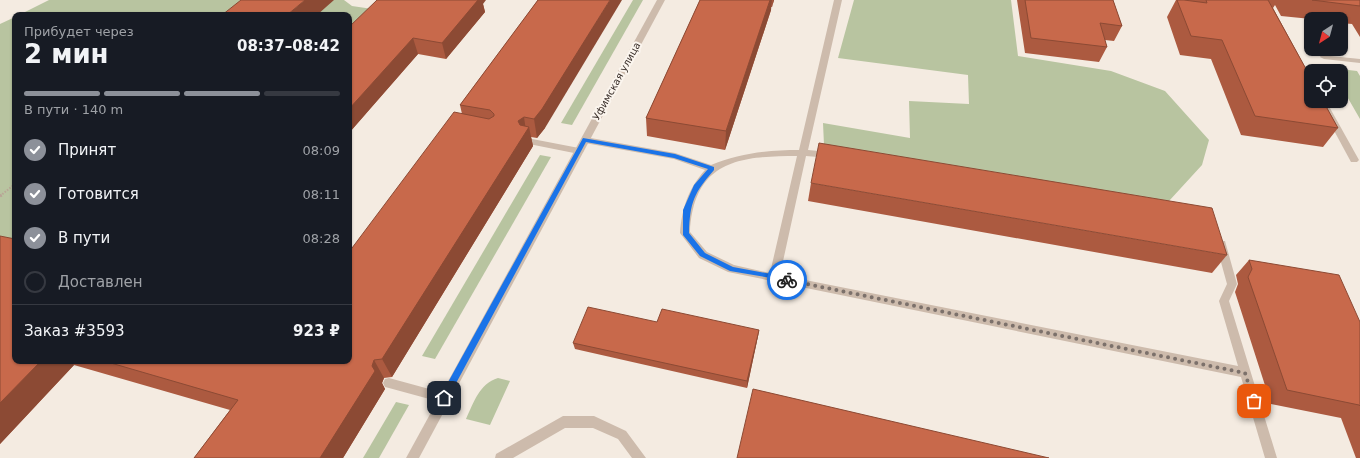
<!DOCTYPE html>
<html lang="ru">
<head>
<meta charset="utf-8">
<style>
  :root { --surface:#171b24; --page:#20242c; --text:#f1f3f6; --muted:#9ea1a6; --line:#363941; --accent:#8c9099 }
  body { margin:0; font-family:"DejaVu Sans",sans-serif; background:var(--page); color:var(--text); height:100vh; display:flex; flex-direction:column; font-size:15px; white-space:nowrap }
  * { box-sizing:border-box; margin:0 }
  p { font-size:13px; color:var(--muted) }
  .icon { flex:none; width:22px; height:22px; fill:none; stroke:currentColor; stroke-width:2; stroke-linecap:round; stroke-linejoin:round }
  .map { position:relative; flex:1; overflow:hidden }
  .side { position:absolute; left:12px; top:12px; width:340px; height:352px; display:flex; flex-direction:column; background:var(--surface); border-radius:8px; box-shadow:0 1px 3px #0004 }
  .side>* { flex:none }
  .needle { width:26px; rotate:216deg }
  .fabs { position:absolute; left:1304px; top:12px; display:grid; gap:8px }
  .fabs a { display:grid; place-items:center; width:44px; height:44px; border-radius:8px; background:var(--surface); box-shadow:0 1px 3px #0004; font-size:20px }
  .pin { position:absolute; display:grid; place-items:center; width:34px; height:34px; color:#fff; margin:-17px; border-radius:8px; box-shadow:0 2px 6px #0006 }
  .courier { position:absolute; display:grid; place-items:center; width:40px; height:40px; margin:-20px; border:3px solid #1a73e8; border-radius:50%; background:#fff; color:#222; box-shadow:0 1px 5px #0007 }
  .headline em { font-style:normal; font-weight:800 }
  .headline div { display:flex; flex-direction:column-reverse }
  .headline { display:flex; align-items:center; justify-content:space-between; height:68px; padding:0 12px }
  h1 { font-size:26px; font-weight:800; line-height:30px }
  .bar { display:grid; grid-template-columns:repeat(4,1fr); gap:6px 4px; align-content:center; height:48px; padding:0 12px }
  .bar i { height:5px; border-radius:3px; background:var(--line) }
  .bar .current { background:var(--accent) }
  .bar p { grid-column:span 4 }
  .line { display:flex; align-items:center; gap:10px; padding:0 12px; border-top:1px solid var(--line) }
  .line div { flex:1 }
  ol { padding:0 12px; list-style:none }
  li { display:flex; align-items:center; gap:12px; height:44px }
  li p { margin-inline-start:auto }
  li .icon { padding:4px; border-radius:50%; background:var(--accent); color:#fff; stroke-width:4 }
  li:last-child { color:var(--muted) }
  li i { width:22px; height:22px; border:2px solid var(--line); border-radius:50% }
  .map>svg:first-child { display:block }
</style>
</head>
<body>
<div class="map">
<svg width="1360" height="458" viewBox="0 0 1360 458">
  <rect width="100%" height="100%" fill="#f4ebe1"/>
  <g fill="#b8c4a0">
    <polygon points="49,0 344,0 352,6 386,11 349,48 349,15 19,15"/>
    <polygon points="633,0 643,0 572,125 561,123"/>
    <polygon points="854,0 1011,0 1018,56 1111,71 1165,91 1209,140 1202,165 1169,201 824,145 823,123 910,138 909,101 969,104 968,75 838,58"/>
    <polygon points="15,17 15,255 0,260 0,24"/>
    <polygon points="1331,68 1357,71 1360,76 1360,119 1341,86 1341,71 1332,71"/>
    <polygon points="540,155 551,157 435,359 422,356"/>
    <path d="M498,378L510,381L490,425L466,419C474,402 479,384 498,378Z"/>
    <polygon points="396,402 409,405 379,458 363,458"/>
  </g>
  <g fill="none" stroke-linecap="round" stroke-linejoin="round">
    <polyline stroke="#b9a596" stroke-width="2" stroke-dasharray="1.5 1.5" stroke-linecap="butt" points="0,196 15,184"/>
    <polyline stroke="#b9a596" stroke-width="3" stroke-dasharray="2 2" stroke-linecap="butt" points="0,196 2,195"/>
    <g fill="#cdbbac" fill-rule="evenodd">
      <path d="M834,0H842L808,150L830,152L835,155L830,158L806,156L780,275L1238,366L1219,301L1227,284L1216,244L1217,241H1225L1237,284L1229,301L1277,458H1265L1241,377L728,272L699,258L680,233C682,208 688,189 705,170L674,159L585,143L581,140L585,137L675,153L711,165C739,153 769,150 799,150ZM797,156L770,273L734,265L707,252L690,232C694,162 737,156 797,156Z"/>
      <polygon points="1318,101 1326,101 1359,160 1357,162 1351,162"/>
      <polygon points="527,138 579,148 584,151 579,154 524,143 523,141"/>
      <polygon points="389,378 444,393 448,394 450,398 448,402 444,403 389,388 385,387 383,383 385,379"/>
      <polygon points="563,416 594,416 626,431 646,458 632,458 618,439 593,428 565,428 513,458 495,458 496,454"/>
    </g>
    <g fill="#cdbbac" fill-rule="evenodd">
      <polygon points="657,0 665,0 419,458 406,458"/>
      <polygon points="1321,55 1360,59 1360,63 1324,59 1320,57"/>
    </g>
  </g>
  <g fill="#ac5a40">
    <polygon points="538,0 545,128 537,138 531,137 533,146 392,377 384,378 382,383 385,389 343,458 194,458 230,410 74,365 0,444 0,236 15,361 349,361 462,114 460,105"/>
    <polygon points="700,0 774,0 772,7 771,7 771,10 725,150 647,136 646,118"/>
    <polygon points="1017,0 1113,0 1122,26 1114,41 1105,40 1107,47 1099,62 1025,53"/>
    <polygon points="1176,0 1360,0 1360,37 1352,24 1341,23 1341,19 1311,19 1281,16 1275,5 1273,8 1338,128 1323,147 1241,135 1211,59 1180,55 1167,17"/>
    <polygon points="483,4 485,12 446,59 418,54 349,133 349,27"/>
    <polygon points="811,183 1227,255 1212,273 808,201"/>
    <polygon points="1249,260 1360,322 1360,458 1356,458 1341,418 1271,404 1235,292 1238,284 1236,275"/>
    <polygon points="657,322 759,330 758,336 747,388 575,349 573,343"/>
  </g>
  <g fill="#8c4a34">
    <polygon points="305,0 334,0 317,15 287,15"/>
    <polygon points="475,0 486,0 483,4 485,12 446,59 442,43"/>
    <polygon points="610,0 622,0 545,128 537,138 534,119"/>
    <polygon points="770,0 772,0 771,10 725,150 726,131"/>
    <polygon points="773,0 774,0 772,7"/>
    <polygon points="413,38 418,54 349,133 349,109"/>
    <polygon points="524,117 526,131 529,127 533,146 392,377 382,359 518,121"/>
    <polygon points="759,330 758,336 747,388 747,381"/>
    <polygon points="374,360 384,378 382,383 385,389 343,458 320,458 372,366"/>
    <polygon points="41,361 70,361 74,365 0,444 0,403"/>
  </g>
  <g fill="#c8694b" stroke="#8c4a34">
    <polygon points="241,0 305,0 287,15 222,15"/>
    <polygon points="377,0 478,0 442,43 413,38 349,109 349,27"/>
    <polygon points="538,0 610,0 542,109 534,119 524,117 518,121 520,125 529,127 382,359 374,360 372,366 375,371 320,458 194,458 238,400 104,361 349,361 349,252 454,112 489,119 494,116 494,114 490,110 460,105"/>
    <polygon points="700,0 770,0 726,131 646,118"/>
    <polygon points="1025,0 1113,0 1122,26 1100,23 1107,47 1031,38"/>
    <polygon points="1177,0 1184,0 1207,3 1206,0 1268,0 1311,78 1311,101 1323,101 1338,128 1255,116 1222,40 1191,36"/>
    <polygon points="1312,0 1360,0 1360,6"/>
    <polygon points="819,143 1212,208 1227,255 811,183"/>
    <polygon points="0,236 15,239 15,361 41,361 0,403"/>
    <polygon points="1249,260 1339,275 1360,322 1360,406 1359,405 1287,390 1248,277 1252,269"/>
    <polygon points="588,307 657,322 662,309 759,330 747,381 573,343"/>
    <polygon points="753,389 1049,458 737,458"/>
  </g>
  <path fill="#1a73e8" d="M583,138L675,154L714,167V170C694,193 690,202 689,233L705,253L733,267L787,277L789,278V281L730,271L700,256L683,235V210L694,185L708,169L674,158L586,142L447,400H441V395Z"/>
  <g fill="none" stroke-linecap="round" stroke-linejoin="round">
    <polyline stroke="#7c716b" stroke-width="4" stroke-dasharray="0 7.2" points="787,280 1245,373 1254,401"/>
  </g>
  <g text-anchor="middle" stroke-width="4" stroke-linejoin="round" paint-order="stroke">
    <g font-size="10" fill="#3b302b" stroke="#fbf5ee">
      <text transform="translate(616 81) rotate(-61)" y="4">Уфимская улица</text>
    </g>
  </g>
</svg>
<div class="fabs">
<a><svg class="needle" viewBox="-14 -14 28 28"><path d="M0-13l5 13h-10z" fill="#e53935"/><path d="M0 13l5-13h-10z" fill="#9ea1a6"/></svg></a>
<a><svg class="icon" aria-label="locate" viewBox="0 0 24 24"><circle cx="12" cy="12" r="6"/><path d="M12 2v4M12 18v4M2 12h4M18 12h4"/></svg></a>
</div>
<div class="pin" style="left:1254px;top:401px;background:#ea580c"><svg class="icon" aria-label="bag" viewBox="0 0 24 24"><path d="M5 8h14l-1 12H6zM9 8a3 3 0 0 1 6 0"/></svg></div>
<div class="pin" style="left:444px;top:398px;background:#1f2937"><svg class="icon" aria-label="home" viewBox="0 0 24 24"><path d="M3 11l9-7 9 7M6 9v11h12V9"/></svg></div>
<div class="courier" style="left:787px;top:280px"><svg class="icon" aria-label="bike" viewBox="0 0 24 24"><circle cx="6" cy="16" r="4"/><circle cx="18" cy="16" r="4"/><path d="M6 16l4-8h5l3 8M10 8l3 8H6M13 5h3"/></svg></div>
<section class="side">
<div class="headline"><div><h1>2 мин</h1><p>Прибудет через</p></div><em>08:37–08:42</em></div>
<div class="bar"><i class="current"></i><i class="current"></i><i class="current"></i><i></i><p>В пути · 140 m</p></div>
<ol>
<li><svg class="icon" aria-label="check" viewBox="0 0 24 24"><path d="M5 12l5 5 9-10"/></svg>Принят<p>08:09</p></li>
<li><svg class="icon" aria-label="check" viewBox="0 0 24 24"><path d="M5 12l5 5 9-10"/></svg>Готовится<p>08:11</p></li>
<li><svg class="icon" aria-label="check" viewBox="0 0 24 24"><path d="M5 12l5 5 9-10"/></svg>В пути<p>08:28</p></li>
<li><i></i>Доставлен</li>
</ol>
<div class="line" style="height:52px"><div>Заказ #3593</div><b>923 ₽</b></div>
</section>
</div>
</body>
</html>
